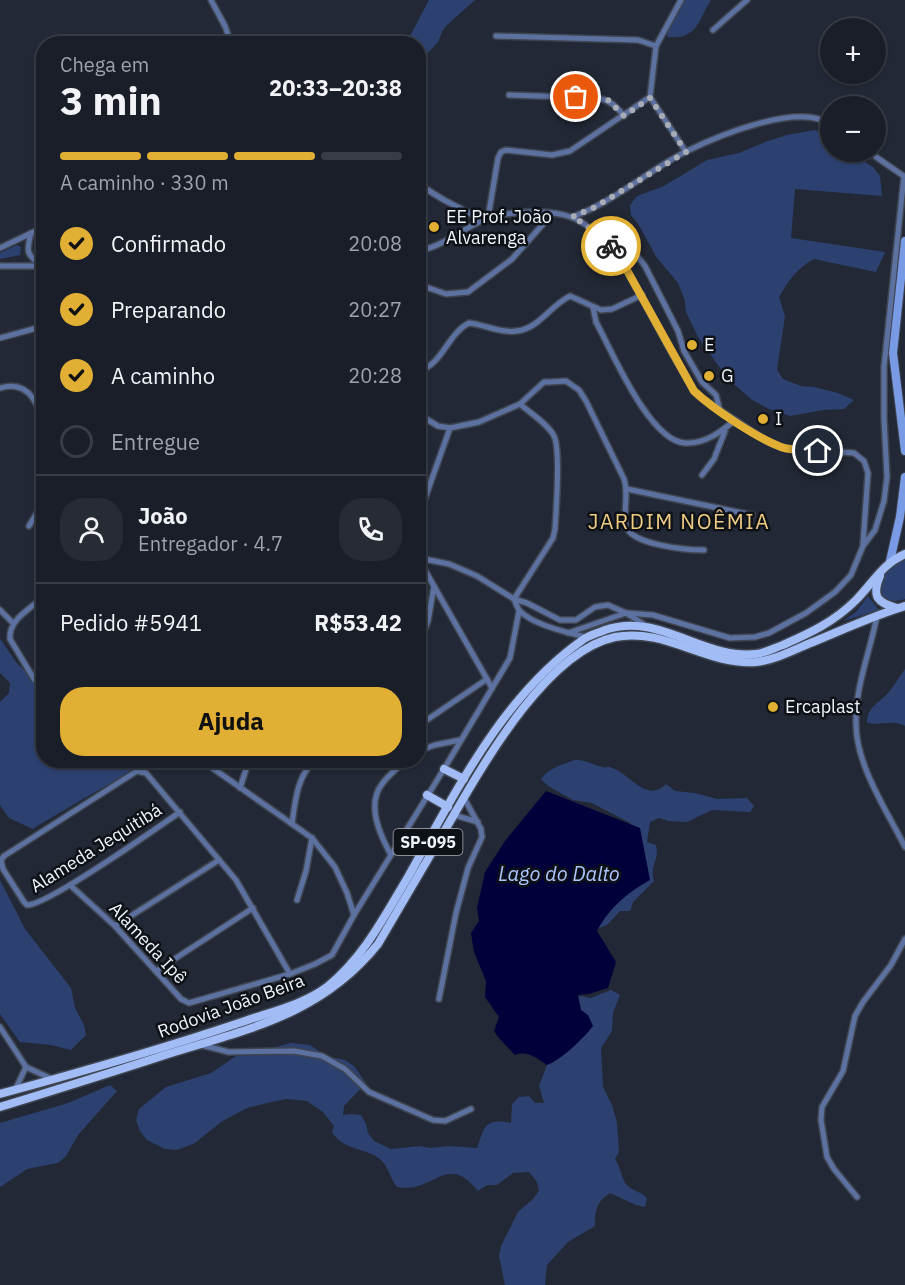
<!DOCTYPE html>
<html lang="pt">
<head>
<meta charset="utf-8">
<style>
  :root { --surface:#1a1e28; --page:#272b34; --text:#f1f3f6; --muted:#9fa2a8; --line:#383c45; --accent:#e1af34 }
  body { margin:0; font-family:"IBM Plex Sans",sans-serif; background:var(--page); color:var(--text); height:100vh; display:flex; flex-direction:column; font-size:22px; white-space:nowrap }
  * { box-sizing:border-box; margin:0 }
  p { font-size:20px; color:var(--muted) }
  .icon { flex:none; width:33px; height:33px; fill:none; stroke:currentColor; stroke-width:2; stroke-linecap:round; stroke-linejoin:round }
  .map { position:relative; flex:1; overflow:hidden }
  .panel { position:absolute; left:36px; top:36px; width:390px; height:732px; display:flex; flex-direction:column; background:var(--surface); border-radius:24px; box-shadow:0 2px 4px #0004,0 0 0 2px var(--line) }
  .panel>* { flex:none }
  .buttons { position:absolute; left:820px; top:18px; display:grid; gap:12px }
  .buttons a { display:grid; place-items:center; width:66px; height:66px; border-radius:50%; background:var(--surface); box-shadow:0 2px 4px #0004,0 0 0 2px var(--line); font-size:30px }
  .pin { position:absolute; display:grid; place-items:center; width:51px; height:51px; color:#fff; margin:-26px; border:3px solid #fff; border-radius:50%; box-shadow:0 2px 6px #0007 }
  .courier { position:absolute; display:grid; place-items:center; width:60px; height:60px; margin:-30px; border:4px solid #e1af34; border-radius:50%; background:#fff; color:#222; box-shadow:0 2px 8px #0007 }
  .summary em { font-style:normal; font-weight:800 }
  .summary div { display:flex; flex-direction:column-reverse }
  .summary { display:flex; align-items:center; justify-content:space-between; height:102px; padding:0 24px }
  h1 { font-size:39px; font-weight:800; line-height:45px }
  .bar { display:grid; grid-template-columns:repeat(4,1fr); gap:9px 6px; align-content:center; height:72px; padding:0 24px }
  .bar i { height:8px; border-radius:4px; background:var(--line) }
  .bar .current { background:var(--accent) }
  .bar p { grid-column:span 4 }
  .line { display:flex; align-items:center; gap:15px; padding:0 24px; border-top:2px solid var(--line) }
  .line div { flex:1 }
  .round { display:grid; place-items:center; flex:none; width:63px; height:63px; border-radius:24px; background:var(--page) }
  ol { padding:0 24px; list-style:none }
  li { display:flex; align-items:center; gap:18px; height:66px }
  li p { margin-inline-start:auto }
  li .icon { padding:6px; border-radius:50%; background:var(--accent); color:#111; stroke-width:4 }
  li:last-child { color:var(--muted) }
  li i { width:33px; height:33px; border:3px solid var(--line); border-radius:50% }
  .button { display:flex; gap:12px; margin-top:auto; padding:12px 24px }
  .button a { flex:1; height:69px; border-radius:24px; background:var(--accent); color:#111; font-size:24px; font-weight:800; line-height:69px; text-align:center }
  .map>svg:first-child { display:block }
</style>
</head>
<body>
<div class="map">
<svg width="905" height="1285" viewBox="0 0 905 1285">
  <rect width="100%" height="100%" fill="#222835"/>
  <g fill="#2d4170">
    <polygon points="429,0 475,0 447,25 442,32 438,42 424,57 419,66 418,44 408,43 409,38"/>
    <path d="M683,0H711C698,20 698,40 667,37L668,27Z"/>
    <path d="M815,130L831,138V152H851L874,168L880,176L882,196L795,189L791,238L885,252L876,272L814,259C797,268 788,281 779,297L785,316L777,370L783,379L801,386L814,387L838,393L854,400L844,409L823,410L790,416L769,409L752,400L728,379L698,337L686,312L685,301L678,283L657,258L638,224L631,215L630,205L637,196L664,186L707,160L739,153L765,142L787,135Z"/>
    <polygon points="17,245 21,247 20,255 0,259 0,253"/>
    <path d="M905,557V599C892,603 886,601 877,591L882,572Z"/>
    <polygon points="868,596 879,610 843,621 856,612"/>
    <path d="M0,639C13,655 19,676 43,675L44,760L143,761C117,782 85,797 56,815C48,820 41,823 33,829L9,818L0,805V702L9,693L10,683L0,673Z"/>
    <path d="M905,669V726C892,719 880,726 867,723C867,707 879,703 888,693C894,686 899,677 905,669Z"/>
    <path d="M574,760C587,760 591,764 602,767C609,769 605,765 612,768C629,773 647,804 666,784L675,791L695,793L717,799L747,798L754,806L750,812L712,810L687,822L668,821L659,818L650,822L647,842L656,845C660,860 649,865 654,881L633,902L630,911H620L607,925L597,929L635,831L630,823L592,803L573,800L548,786L541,779C550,767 560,766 574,760Z"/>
    <polygon points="0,880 25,929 71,988 75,1008 84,1025 86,1035 71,1050 51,1045 20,1042 0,1014"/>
    <path d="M611,990L620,995L613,1013L612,1031L601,1048L603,1087L612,1105L617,1123L619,1152L615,1159C621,1167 621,1181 629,1187C635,1192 640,1191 647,1198L645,1207L636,1205L610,1193C596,1202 595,1211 595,1226L568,1242L547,1265L545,1285H505L499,1256L501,1246L518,1212L533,1199L539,1191L537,1182L529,1172L513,1173L497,1185H487L478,1191C445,1151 436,1194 397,1187C390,1179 389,1168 382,1161C368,1147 344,1152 332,1132L334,1126L323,1112L307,1101L287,1099L276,1101L247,1108L221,1122L195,1143L177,1150L165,1149L147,1140L140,1131L136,1120L139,1109L166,1087L211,1073L236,1056L253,1053L291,1043L310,1045L326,1056L345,1060L354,1066L366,1083L344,1106L343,1115L351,1114L361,1115L366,1124L368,1133L374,1141L391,1149L420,1146L430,1148L449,1146L477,1148C485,1126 484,1118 511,1123L512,1104L519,1097L529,1096L535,1103H544L539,1086L572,999L581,996L591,998Z"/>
    <polygon points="110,1085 117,1091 78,1135 66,1156 58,1163 27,1169 0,1187 0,1123 68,1103"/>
  </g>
  <path fill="#01003b" d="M546,791L640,828L650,880C627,893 610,907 597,931L616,962L608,988L589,994L578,995L581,1010L588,1015L593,1026C584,1038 561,1060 547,1065C537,1058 527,1050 515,1055L498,1037L494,1031L499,1017L485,997L486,981L474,952L471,933L479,921L477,908L485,872L505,841Z"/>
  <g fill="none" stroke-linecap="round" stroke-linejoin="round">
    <defs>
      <g id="street">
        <polyline points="211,0 225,26 231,44"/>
        <polyline points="681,0 656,46 650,97 686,152"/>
        <polyline points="713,30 747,0"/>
        <polyline points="496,36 638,40 656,46"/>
        <path d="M509,95L598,98C611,101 616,106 624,116"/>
        <polyline points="869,152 905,177"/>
        <polyline points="418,184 444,200 483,220"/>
        <path d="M572,217C614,202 647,171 687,151C718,136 800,101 831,125"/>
        <polyline points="488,218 498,158 501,152 506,150 552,155 570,151 650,97"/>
        <polyline points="604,221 626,242 645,266 678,331 684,351 702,382 716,395 720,411"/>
        <path d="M31,233C27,250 25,254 41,265"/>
        <polyline points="0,248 44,227"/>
        <path d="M418,251C441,247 460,231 481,221C501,211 550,209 571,217C589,224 605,240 618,254L673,355L694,391L700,397L767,441L783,448L854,453L864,461L868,473L863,544"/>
        <polyline points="0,266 44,266"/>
        <polyline points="418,279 426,287 446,294 468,292 512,259 552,214"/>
        <path d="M593,307L596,322C612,351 649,441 685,443C705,444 721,432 735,420"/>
        <polyline points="0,338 44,326"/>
        <path d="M418,371C443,365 447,334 469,323C481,324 493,330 506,331C537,335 546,308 570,296L601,310L612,309L642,295"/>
        <path d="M0,388C31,379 41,408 44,432"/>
        <path d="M418,414L438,426L450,428L479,422L520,404L544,382H549L566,381L579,390L586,401L624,479C629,494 623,510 626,526C631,545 687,550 704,550"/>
        <polyline points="702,475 714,459 725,431"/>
        <polyline points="627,489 752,515"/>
        <polyline points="418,518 450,428"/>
        <polyline points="29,526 40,508 44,486"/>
        <polyline points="418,558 492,688"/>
        <polyline points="419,558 449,564 477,576 514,599 527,603 560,620 576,620 595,607 608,605 626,613 645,625"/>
        <path d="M514,599L553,538L555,529C556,511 561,450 554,436C548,424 530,413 520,404"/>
        <path d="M514,599C516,603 517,609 521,612C534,625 568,633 586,637"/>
        <polyline points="0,610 13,623"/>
        <path d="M877,616C870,652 855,687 856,724C856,765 887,811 905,847"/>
        <polyline points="568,633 626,613 653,615 730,638 755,637 769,633 806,613 835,592 851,575 863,546 875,530 884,501 887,477 884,419 884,367 904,176"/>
        <polyline points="418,646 428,621 434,586"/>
        <path d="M34,679L10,639C8,620 31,608 44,597"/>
        <polyline points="418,726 487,679"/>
        <polyline points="418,751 435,745 460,740"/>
        <polyline points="201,760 312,838 335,867 347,893 354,915"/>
        <polyline points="240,788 249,760"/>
        <path d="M180,812C157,828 46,906 27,905L24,902L3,869L1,860L4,856L137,771L146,773L236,880L290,974"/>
        <polyline points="454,815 478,822"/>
        <path d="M292,824C295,802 297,776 315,760"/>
        <path d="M391,855C380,835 366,805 382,784C388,775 398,768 406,760"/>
        <polyline points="70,885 115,926 181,999 189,1003 290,974 315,964 332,955 354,915 444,769 510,658 519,611"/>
        <polyline points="297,900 306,871 312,838"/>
        <polyline points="115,926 219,860"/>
        <polyline points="156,971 253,908"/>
        <polyline points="439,999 456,913 468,868 482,837 481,829 464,798"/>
        <polyline points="0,1027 26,1067 52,1079"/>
        <polyline points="201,1045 229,1052 294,1051 322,1056 345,1069 369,1092 433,1120 445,1121 471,1109"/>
        <polyline points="15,1090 26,1067"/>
        <polyline points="857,1197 834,1169 827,1157 821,1120 822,1107 843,1071 855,1016 863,1002 891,965 905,939"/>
      </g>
      <g id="secondary">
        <polyline points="905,241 893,353 905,451"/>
        <polyline points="890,561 900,517 905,477"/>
      </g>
      <g id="primary">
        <path d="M880,576C871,597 878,603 897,608"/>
        <polyline points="444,769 464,779"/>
        <polyline points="427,795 448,807"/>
        <path d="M0,1094C81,1072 162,1049 242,1022C270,1012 303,1005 327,987C364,957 384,917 408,877C456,792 502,696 584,639C590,635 598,633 605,630C658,611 703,660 756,654C765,653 774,648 783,645C810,633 834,622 856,600C873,583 882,564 905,554"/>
        <path d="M0,1107C55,1090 110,1073 165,1055C248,1029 321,1015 378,944C400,906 423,868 445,830C479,772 544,652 615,637C665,627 707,666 756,662C774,660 792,651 808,644C840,631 872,616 905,606"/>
      </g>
    </defs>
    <use href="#street" stroke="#3f4551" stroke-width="8"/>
    <use href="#secondary" stroke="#3f4551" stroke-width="10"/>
    <use href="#primary" stroke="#3f4551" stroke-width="11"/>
    <use href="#street" stroke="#5c71a0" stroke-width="5"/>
    <use href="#secondary" stroke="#799ae5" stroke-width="8"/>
    <use href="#primary" stroke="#a2bcf6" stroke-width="8"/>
  </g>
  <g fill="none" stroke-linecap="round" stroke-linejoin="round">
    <polyline stroke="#a8adb7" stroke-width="6" stroke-dasharray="0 10.8" points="576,97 608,100 624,116 650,98 686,152 595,207 572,217 583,223 611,246"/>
    <path stroke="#e1af34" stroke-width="8" d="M611,246L618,254L694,391C713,409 757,438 781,447C792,451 806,450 818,451"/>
  </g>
  <g fill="#e1af34" stroke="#0e1116" stroke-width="2">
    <circle cx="434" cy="227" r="6"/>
    <circle cx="692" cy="345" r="6"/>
    <circle cx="709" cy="376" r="6"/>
    <circle cx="763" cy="419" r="6"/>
    <circle cx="773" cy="707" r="6"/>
  </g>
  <g text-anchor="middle" stroke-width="5" stroke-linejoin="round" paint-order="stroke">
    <rect fill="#0e1116" stroke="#acb0b8" stroke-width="1.5" x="393.5" y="829" width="69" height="26" rx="4.5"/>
    <g font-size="16" font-weight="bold" fill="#f0f4fd">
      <text x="428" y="848">SP-095</text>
    </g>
    <g font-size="18" fill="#f0f4fd" stroke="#0e1116" text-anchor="start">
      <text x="446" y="223">EE Prof. João<tspan x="446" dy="21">Alvarenga</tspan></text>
      <text x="704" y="351">E</text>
      <text x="721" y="382">G</text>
      <text x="775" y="425">I</text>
      <text x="785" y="713">Ercaplast</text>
    </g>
    <g font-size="18" fill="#f0f4fd" stroke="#0e1116">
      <text transform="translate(96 848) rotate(-32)" y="6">Alameda Jequitibá</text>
      <text transform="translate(148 943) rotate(47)" y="6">Alameda Ipê</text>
      <text transform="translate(231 1006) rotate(-20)" y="6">Rodovia João Beira</text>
    </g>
    <g font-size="20" font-style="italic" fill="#abc5fe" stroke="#0e1116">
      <text x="559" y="881">Lago do Dalto</text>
    </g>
    <g font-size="21" letter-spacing="1.5" fill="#efcc83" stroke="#0e1116">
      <text x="679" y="529">JARDIM NOÊMIA</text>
    </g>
  </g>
</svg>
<div class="buttons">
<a>+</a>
<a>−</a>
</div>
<div class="pin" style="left:576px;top:97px;background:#ea580c"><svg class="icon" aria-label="bag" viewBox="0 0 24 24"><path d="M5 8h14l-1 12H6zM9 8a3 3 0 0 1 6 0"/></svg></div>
<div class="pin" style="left:818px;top:451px;background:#1f2937"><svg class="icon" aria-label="home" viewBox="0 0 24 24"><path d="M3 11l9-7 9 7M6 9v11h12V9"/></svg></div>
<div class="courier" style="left:611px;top:246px"><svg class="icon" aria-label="bike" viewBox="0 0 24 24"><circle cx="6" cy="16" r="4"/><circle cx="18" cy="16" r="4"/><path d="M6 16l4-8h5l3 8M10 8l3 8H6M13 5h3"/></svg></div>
<section class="panel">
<div class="summary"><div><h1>3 min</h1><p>Chega em</p></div><em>20:33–20:38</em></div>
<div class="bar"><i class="current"></i><i class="current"></i><i class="current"></i><i></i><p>A caminho · 330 m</p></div>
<ol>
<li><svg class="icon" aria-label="check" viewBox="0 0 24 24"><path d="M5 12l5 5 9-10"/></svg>Confirmado<p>20:08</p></li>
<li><svg class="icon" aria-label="check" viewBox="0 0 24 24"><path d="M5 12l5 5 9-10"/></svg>Preparando<p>20:27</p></li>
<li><svg class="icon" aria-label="check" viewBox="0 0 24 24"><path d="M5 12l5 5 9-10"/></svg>A caminho<p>20:28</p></li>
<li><i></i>Entregue</li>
</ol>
<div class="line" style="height:108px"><a class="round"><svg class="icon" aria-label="person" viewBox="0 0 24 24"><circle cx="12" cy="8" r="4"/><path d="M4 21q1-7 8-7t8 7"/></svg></a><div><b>João</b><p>Entregador · 4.7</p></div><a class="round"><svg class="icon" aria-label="phone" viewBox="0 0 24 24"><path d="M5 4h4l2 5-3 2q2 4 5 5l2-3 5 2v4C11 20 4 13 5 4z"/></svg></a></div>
<div class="line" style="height:78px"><div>Pedido #5941</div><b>R$53.42</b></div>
<div class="button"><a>Ajuda</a></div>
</section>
</div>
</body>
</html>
